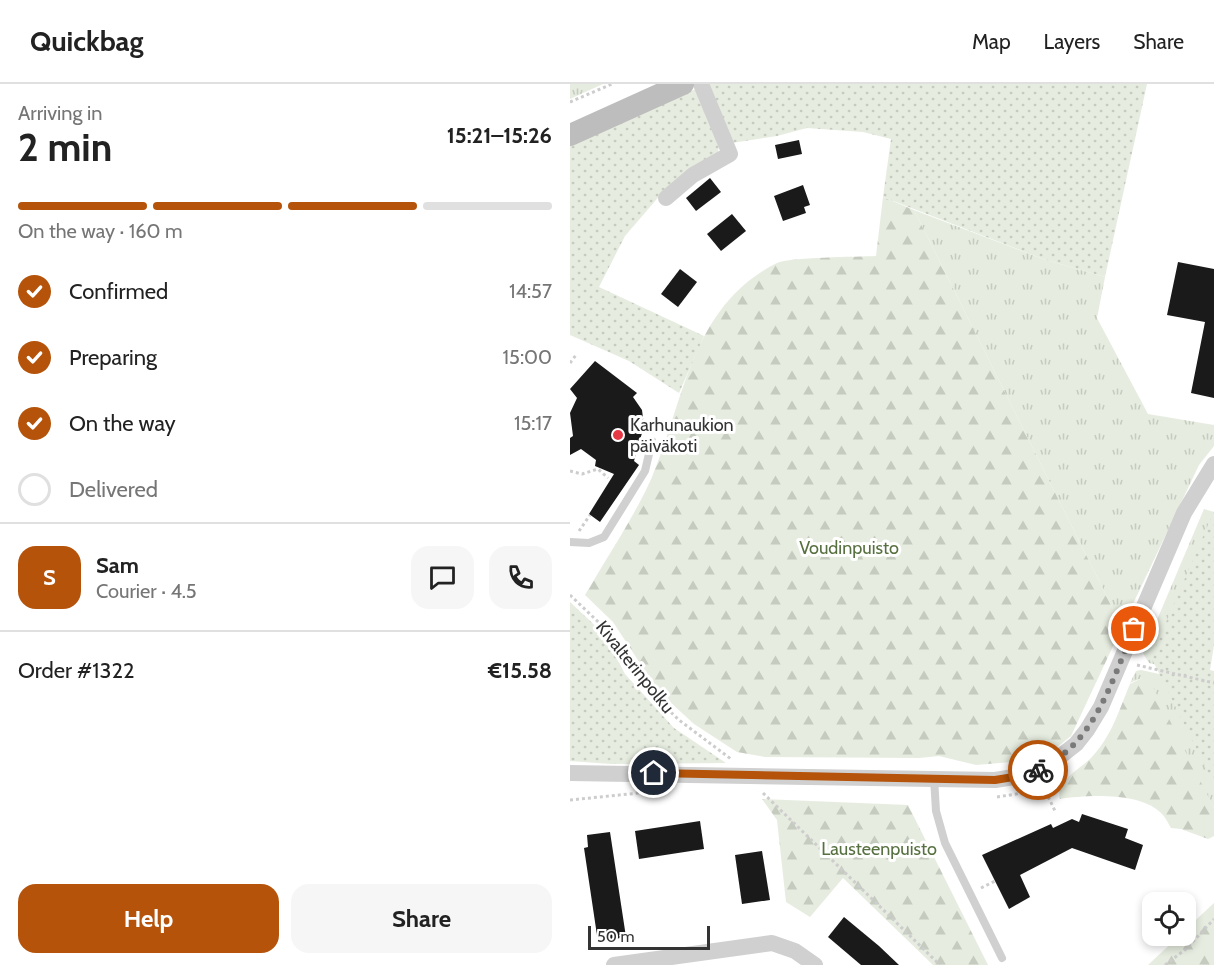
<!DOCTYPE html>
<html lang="en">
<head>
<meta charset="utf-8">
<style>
  :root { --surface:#fff; --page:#f6f6f6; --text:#222; --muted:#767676; --line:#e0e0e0; --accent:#b45309 }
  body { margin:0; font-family:Cabin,sans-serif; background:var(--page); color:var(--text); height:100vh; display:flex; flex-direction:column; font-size:22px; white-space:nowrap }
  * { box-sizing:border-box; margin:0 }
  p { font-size:20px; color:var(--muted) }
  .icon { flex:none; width:33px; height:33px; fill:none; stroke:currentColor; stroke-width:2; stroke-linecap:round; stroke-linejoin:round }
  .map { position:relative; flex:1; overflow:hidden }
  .details { display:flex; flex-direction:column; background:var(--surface); width:570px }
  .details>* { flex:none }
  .fabs { position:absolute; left:572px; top:808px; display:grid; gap:12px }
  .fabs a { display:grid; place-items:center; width:54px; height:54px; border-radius:12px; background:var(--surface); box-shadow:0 3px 9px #0003; font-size:30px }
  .scale { position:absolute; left:18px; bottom:15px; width:122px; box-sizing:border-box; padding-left:6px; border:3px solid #333; border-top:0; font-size:16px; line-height:21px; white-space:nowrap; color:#333; -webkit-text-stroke:4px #fff; paint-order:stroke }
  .pin { position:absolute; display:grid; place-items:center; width:51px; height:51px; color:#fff; margin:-26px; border:3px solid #fff; border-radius:50%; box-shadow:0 2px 6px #0007 }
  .courier { position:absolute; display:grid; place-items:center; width:60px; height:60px; margin:-30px; border:4px solid #b45309; border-radius:50%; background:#fff; color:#222; box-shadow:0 2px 8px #0007 }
  .head em { font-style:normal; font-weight:700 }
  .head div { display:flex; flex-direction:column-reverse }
  .head { display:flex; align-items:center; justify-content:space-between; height:102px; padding:0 18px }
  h1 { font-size:39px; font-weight:700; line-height:45px }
  .bar { display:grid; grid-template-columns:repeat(4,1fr); gap:9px 6px; align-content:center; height:72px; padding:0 18px }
  .bar i { height:8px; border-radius:4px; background:var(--line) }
  .bar .active { background:var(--accent) }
  .bar p { grid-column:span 4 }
  .line { display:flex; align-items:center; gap:15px; padding:0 18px; border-top:2px solid var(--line) }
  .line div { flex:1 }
  .round { display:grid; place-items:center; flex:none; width:63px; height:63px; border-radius:18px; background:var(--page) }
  ol { padding:0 18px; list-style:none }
  li { display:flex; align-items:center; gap:18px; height:66px }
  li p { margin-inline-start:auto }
  li .icon { padding:6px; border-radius:50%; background:var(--accent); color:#fff; stroke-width:4 }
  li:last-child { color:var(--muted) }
  li i { width:33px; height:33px; border:3px solid var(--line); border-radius:50% }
  .button { display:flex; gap:12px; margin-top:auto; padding:12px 18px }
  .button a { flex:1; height:69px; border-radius:18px; background:var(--accent); color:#fff; font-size:24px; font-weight:700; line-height:69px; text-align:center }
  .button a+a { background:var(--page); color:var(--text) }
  header { display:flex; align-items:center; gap:36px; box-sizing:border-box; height:84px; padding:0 30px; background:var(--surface); border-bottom:2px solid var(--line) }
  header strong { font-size:28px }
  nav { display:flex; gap:33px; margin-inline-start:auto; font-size:21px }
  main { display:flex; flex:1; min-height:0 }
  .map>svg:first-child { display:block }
</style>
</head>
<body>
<header>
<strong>Quickbag</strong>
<nav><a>Map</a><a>Layers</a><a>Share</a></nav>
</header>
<main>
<section class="details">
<div class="head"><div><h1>2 min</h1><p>Arriving in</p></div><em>15:21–15:26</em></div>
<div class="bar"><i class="active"></i><i class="active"></i><i class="active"></i><i></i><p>On the way · 160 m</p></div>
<ol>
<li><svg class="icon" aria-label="check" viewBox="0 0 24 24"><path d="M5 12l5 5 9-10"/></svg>Confirmed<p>14:57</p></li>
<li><svg class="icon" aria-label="check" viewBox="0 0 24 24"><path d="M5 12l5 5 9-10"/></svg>Preparing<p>15:00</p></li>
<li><svg class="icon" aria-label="check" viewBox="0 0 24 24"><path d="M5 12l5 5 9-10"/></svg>On the way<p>15:17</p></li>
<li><i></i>Delivered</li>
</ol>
<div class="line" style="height:108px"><b class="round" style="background:var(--accent);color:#fff">S</b><div><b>Sam</b><p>Courier · 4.5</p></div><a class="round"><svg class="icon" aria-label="chat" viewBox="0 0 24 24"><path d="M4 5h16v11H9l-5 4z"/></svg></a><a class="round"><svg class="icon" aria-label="phone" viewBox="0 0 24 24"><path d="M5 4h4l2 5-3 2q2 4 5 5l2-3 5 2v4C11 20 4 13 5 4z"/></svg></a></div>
<div class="line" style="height:78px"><div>Order #1322</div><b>€15.58</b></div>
<div class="button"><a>Help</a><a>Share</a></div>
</section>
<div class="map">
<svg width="644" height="881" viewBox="0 0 644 881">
  <defs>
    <pattern id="grass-tufts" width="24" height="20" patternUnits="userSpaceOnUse" patternTransform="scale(1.5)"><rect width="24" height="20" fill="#e6ecdf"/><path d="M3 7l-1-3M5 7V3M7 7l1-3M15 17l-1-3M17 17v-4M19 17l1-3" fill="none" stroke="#c6cbc0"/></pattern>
    <pattern id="forest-firs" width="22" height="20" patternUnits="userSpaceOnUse" patternTransform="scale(1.5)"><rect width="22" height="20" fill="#e6ecdf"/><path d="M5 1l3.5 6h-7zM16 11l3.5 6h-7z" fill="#c6cbc0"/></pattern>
    <pattern id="park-dots" width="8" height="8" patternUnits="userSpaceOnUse" patternTransform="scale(1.5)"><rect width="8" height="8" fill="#e6ecdf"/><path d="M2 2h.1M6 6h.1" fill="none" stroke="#c6cbc0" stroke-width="1.8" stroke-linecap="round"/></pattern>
  </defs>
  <rect width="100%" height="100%" fill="#fff"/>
  <g fill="url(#grass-tufts)">
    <polygon points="0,0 33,0 0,15"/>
    <polygon points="344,126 473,175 535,193 527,234 578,330 644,341 644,362 629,381 552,543"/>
    <polygon points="634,425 644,428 644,561 629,591 579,579 573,569"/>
    <polygon points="571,586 644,602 644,724 572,594 560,599 566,587"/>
  </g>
  <g fill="url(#forest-firs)">
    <path d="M313,113L344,126L552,543L501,652L486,664L465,676L406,681L369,672L349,674L195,673L167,668L124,640L100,618L81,596L43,538L15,511C36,475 66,430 82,393C115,315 121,222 207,179C219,173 288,173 306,172Z"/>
    <path d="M572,594L580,597L644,724V752L638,755L611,745L601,744C598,739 595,732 590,728C568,708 517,711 490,715C485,697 509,686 521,674C542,652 549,626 560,600Z"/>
    <polygon points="192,715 338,721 418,881 363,881 273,794 240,833 216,818 207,736"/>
    <polygon points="644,819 644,881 578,881 609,852 615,852 615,846"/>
  </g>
  <g fill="url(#park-dots)">
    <polygon points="137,0 577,0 535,193 473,175 313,113 321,55 293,48 237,44 207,52 149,61 148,69 92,109 55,152 29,203 134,252 109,309 59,277 0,251 0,60"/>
    <polygon points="644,427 644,561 640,586 644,587 644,701 581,573"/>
    <polygon points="0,518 34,550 55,590 104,644 156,679 41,680 0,677"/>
  </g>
  <g fill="#1a1a1a">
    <polygon points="229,56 232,70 208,75 205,61"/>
    <polygon points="140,94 151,108 126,127 116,114"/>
    <polygon points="233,101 240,121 234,123 236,129 213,137 204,112"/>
    <polygon points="162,130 176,147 151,167 137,150"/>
    <polygon points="608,178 644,185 644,314 621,309 635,238 597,231"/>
    <polygon points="110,185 127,198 108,223 91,210"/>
    <polygon points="25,277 67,309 63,313 72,326 74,342 64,377 69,381 30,438 19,430 44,390 25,382 26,376 11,365 0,371 0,354 3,352 0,329 7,314 0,305"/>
    <polygon points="512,730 558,745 555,754 573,761 565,786 502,764 450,791 460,813 439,825 412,771 481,740 483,744 502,735 509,738"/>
    <polygon points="130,737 134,765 69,775 65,747"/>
    <polygon points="40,748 56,853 28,858 14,764 18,763 17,751"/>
    <polygon points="192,767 200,816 172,820 165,771"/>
    <polygon points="274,833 309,862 329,881 291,881 258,853"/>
  </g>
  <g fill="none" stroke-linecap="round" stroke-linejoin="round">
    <g stroke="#cdcdcd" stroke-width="3" stroke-dasharray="3 3" stroke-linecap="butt">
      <polyline points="0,18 42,0"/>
      <polyline points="0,279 6,271"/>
      <polyline points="0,387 12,390 28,385 38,394"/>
      <polyline points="9,447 20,431"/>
      <polyline points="0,511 44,553 64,588 85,613 109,636 161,675"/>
      <polyline points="567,581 644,599"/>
      <polyline points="473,702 486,729"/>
      <polyline points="193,709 370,881"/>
      <polyline points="427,713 459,708"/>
      <polyline points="0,716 79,708"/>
      <polyline points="411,804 425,797"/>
      <polyline points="595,881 616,865 644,835"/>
    </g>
    <g stroke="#d0d0d0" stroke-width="8">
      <polyline points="0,458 19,459 34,453 75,387 82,357"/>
      <polyline points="364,694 366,727 375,759 432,874"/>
    </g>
    <g stroke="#d0d0d0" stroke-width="16">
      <polyline points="96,114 123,91 160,70 131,0"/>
      <polyline points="0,689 425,696 456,691 483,678 506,660 517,646 531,623 614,429 644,380"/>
      <polyline points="44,881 202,859 225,867 245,881"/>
    </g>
    <polyline stroke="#bdbdbd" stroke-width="22" points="0,51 113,0"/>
  </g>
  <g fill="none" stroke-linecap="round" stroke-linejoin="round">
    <path stroke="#7a7a7a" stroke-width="6" stroke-dasharray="0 10.8" d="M468,686C525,660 541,598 564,545"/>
    <polyline stroke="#b45309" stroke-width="8" points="84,689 425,696 456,691 468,686"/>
  </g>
  <circle fill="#e63946" stroke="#fff" stroke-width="2" cx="48" cy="351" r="6"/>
  <g text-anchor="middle" stroke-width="6" stroke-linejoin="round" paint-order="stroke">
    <g font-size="18" fill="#333" stroke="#fff" text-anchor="start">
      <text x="60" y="347">Karhunaukion<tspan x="60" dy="21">päiväkoti</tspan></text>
    </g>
    <g font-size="18" fill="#56703f" stroke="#fff">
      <text x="279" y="470">Voudinpuisto</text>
      <text x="309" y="771">Lausteenpuisto</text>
    </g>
    <g font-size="18" fill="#333" stroke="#fff">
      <text transform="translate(65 583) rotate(51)" y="6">Kivalterinpolku</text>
    </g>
  </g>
</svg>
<div class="fabs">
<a><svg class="icon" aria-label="locate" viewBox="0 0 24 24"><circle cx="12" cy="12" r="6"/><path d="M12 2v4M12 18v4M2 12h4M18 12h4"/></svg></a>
</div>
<div class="scale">50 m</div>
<div class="pin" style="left:564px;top:545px;background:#ea580c"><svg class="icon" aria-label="bag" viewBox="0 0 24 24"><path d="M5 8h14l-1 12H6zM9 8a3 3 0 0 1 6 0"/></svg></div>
<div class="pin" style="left:84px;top:689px;background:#1f2937"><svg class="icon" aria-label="home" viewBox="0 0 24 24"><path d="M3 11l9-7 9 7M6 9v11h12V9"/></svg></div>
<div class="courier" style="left:468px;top:686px"><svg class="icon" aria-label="bike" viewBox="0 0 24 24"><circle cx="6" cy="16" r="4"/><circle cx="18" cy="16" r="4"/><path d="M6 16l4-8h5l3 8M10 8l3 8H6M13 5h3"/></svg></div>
</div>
</main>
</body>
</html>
